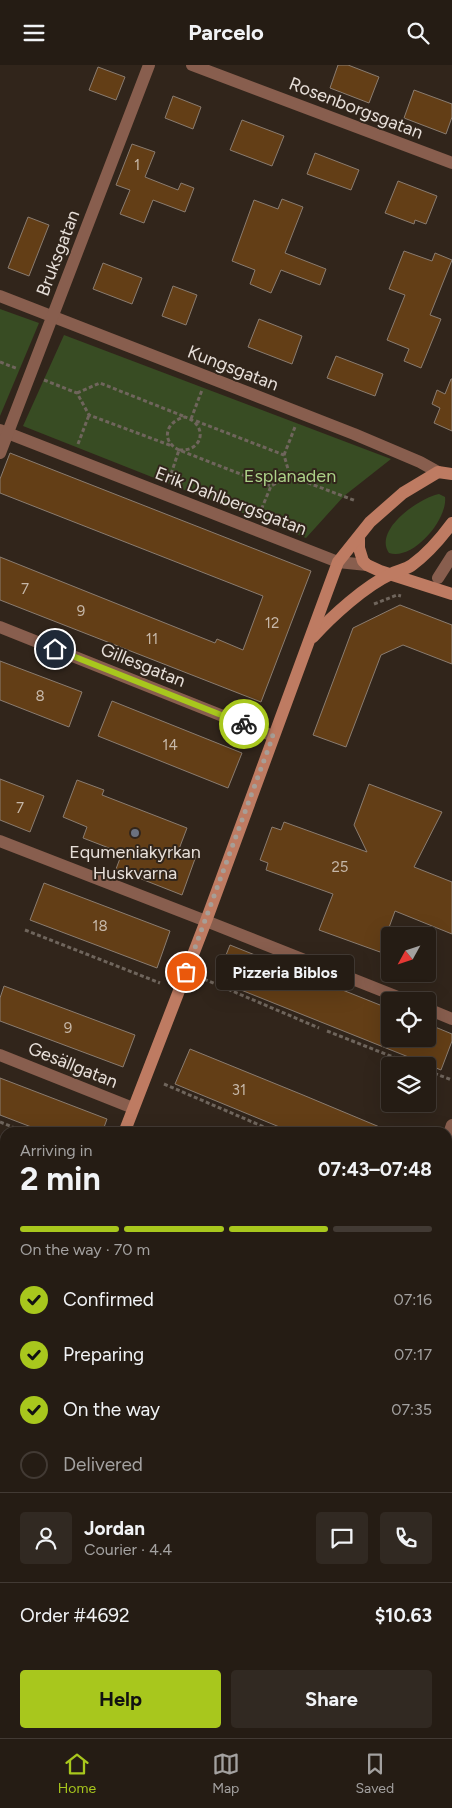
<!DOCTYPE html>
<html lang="en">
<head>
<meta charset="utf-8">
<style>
  :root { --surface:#251c14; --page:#312922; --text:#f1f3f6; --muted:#a3a1a0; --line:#423a34; --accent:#a8c71d }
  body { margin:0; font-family:Figtree,sans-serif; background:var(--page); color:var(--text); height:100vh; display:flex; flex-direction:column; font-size:19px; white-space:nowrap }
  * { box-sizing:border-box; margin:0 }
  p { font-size:16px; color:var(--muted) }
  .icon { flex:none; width:28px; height:28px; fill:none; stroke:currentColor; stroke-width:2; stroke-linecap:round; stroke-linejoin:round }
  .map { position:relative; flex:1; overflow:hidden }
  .details { position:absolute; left:0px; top:1062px; width:452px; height:611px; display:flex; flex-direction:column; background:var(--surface); border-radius:15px 15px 0 0; box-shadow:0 5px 20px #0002,0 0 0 1px var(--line) }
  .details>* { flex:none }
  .needle { width:32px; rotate:230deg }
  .fabs { position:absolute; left:381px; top:862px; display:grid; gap:10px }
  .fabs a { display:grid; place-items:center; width:55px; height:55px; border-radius:5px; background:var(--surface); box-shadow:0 5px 20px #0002,0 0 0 1px var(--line); font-size:25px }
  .pin { position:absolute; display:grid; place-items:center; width:42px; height:42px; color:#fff; margin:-21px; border:2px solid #fff; border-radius:50%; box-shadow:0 1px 5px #0007 }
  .courier { position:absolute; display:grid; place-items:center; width:50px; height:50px; margin:-25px; border:4px solid #a8c71d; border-radius:50%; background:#fff; color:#222; box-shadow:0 1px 6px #0007 }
  .bubble { position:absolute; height:35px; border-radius:5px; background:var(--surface); box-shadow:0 5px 20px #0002,0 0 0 1px var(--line); font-size:16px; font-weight:700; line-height:35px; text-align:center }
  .overview em { font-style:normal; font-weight:700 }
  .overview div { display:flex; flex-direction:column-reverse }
  .overview { display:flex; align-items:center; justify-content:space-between; height:85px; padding:0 20px }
  h1 { font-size:32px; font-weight:700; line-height:38px }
  .bar { display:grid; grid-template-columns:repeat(4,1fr); gap:8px 5px; align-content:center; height:60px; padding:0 20px }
  .bar i { height:6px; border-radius:4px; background:var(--line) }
  .bar .selected { background:var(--accent) }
  .bar p { grid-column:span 4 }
  .line { display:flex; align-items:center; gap:12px; padding:0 20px; border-top:1px solid var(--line) }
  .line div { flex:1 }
  .round { display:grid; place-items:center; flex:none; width:52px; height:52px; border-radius:5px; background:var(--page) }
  ol { padding:0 20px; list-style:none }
  li { display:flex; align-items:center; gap:15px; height:55px }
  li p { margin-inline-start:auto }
  li .icon { padding:5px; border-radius:50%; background:var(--accent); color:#111; stroke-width:4 }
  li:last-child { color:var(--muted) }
  li i { width:28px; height:28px; border:2px solid var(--line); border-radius:50% }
  .cta { display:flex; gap:10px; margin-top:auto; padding:10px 20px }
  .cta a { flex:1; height:58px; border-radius:5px; background:var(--accent); color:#111; font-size:20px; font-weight:700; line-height:58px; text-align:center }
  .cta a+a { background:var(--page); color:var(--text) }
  header { display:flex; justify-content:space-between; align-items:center; height:65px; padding:0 20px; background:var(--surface); font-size:22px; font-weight:700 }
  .tab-bar { display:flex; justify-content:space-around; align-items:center; height:70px; border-top:1px solid var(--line); background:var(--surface); font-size:14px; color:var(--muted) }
  .tab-bar a { display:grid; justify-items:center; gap:2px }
  .tab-bar .selected { color:var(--accent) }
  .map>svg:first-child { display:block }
</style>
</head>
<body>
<header><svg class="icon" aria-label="menu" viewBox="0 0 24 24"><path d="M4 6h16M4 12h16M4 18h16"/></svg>Parcelo<svg class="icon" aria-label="search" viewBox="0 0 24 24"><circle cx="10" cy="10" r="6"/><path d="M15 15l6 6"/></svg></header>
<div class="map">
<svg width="452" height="1673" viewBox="0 0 452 1673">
  <rect width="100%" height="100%" fill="#31251b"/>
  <g fill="#384c23">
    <polygon points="0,244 39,258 0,351"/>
    <polygon points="64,270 391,394 344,431 306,473 23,361"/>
    <path d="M439,429L445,432C448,454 413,496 389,488C373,465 419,433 439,429Z"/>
    <polygon points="0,1216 5,1218 5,1346 0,1360"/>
  </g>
  <g fill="#633e16" stroke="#8a7c70">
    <polygon points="338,0 348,0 379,12 369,38 330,23"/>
    <polygon points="98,2 125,12 116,35 89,25"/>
    <polygon points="414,25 452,39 452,52 446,69 404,53"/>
    <polygon points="173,31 201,42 193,64 165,53"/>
    <polygon points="242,55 284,71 272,101 230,85"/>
    <polygon points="132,79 155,87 145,112 178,125 181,118 194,123 185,147 153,135 144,158 120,149 130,125 116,120"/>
    <polygon points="315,88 359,105 351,125 307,109"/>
    <polygon points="398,116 437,131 426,159 415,155 414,159 385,148"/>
    <polygon points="282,134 303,142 285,188 326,204 320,220 281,205 271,228 250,219 255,205 232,196 254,135 278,144"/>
    <polygon points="28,152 49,160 29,211 8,203"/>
    <polygon points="404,186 432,196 435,188 452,195 430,250 441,254 421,303 404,296 409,284 387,275 405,230 389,224"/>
    <polygon points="103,198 142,213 132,239 93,224"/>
    <polygon points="173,221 197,230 186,260 162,251"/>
    <polygon points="259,254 302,271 292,299 248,282"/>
    <polygon points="336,291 383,309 375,331 327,313"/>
    <polygon points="451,314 452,314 452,366 434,358 440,343 432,339 437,325 445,329"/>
    <polygon points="10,388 311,506 261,637 0,535 0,492 215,578 217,574 243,585 263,531 0,428 0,414"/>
    <polygon points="400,540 452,560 452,599 403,580 381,590 346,682 313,670 353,563"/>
    <polygon points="0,596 82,627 69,662 0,635"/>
    <polygon points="112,636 242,688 228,723 98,671"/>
    <polygon points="0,714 44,731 30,767 0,755"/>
    <polygon points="77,715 104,725 102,730 187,763 179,784 196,791 182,830 116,804 122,788 83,773 87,762 63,752"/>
    <polygon points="369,719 442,747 414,802 452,817 452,869 395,846 380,887 319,865 333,829 266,805 268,798 260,795 272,762 281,765 284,757 367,787 354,760"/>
    <polygon points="44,818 170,866 157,903 30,855"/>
    <polygon points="230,880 390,944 390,974 428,974 428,959 452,969 452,976 441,1005 216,915"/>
    <polygon points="4,921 135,970 123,1002 0,956 0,933"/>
    <polygon points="190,984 303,1030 394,1068 294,1068 175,1019"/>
    <polygon points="0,1013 107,1054 102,1068 47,1068 0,1050"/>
  </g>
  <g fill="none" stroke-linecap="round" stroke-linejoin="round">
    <g stroke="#6f655c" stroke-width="3" stroke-dasharray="4 2.5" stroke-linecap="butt">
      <polyline points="0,297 18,304"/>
      <polyline points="44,315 77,328 89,350 172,381"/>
      <polyline points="77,328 100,318 183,351"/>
      <polyline points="191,354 202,325"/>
      <polyline points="196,356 284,390 290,411"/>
      <polyline points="78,379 89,350"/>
      <path d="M179,385C204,387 208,359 185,352C166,356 160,376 179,385L271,421L290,411L356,436"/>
      <polyline points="284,390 295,362"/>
      <polyline points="169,415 179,385"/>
      <polyline points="259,450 271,421"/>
      <polyline points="374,539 397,530 401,531"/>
      <polyline points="25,865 160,918"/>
      <polyline points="204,914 319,963"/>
      <polyline points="327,966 416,1001"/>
      <polyline points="428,1006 452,1015"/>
      <polyline points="164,1019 278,1068"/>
      <polyline points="0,1057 27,1068"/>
    </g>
    <g stroke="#885e4e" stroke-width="12">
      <polyline points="192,0 452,98"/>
      <polyline points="0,231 354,369 420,397 438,407"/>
      <polyline points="0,365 338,497 367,500"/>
      <polyline points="0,388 149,0"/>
      <polyline points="438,513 452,491"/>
      <polyline points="0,562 273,671"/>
      <polyline points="0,776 206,856 408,936"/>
      <polyline points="428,944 452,954"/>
      <polyline points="0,990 133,1043"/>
      <polyline points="448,1072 452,1060"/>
      <polyline points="0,1206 5,1208"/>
      <polyline points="0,1621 5,1623"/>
      <polyline points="104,1669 113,1673"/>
      <polyline points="199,1673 201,1669"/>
    </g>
    <g stroke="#be7b62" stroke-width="12">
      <polyline points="359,473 359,483 363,496 367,500 380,506 452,529"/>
      <path d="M313,572C332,551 365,521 391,509C398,505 405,505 412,500C427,489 441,473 452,458"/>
      <polyline points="124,1068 206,856 338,497 370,457 403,428 438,407 452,409"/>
      <polyline points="0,1396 5,1382"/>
      <polyline points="448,1405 452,1407"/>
    </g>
  </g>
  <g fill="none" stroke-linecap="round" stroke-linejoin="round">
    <polyline stroke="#a79e96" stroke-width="5" stroke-dasharray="0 9" points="186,907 273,671 244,659"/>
    <polyline stroke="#a8c71d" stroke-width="6" points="55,584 244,659"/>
  </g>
  <circle fill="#6b7280" stroke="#31251b" stroke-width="2" cx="135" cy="768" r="5"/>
  <g text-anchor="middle" stroke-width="4" stroke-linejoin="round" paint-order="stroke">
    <g font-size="15" fill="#c6b7a8">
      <text x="137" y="105">1</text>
      <text x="25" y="529">7</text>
      <text x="81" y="551">9</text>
      <text x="272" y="563">12</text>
      <text x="152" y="579">11</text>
      <text x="40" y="636">8</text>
      <text x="170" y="685">14</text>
      <text x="20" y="748">7</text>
      <text x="340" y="807">25</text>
      <text x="100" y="866">18</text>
      <text x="68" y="968">9</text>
      <text x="239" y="1030">31</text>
    </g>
    <g font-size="18" fill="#e7dfd9" stroke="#31251b">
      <text transform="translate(356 43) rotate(21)" y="6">Rosenborgsgatan</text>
      <text transform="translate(58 188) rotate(-69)" y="6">Bruksgatan</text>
      <text transform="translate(233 303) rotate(21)" y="6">Kungsgatan</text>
      <text transform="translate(231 436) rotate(21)" y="6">Erik Dahlbergsgatan</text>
      <text transform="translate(143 600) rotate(22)" y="6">Gillesgatan</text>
      <text transform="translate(73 1000) rotate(22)" y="6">Gesällgatan</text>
    </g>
    <g font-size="18" fill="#acd188" stroke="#31251b">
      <text x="290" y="417">Esplanaden</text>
    </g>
    <g font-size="18" fill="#e7dfd9" stroke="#31251b">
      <text x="135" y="793">Equmeniakyrkan<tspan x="135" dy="21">Huskvarna</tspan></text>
    </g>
  </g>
</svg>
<div class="fabs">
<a><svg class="needle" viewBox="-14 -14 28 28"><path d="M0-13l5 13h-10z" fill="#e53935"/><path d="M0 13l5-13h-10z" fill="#a3a1a0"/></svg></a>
<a><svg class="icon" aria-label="locate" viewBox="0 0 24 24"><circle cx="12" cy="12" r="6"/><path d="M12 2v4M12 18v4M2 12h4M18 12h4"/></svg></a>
<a><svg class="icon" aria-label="layers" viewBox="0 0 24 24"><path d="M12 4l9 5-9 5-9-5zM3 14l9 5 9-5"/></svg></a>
</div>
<div class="pin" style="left:186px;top:907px;background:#ea580c"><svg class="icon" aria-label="bag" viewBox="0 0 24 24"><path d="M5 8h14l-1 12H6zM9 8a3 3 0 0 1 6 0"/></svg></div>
<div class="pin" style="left:55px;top:584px;background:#1f2937"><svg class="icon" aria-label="home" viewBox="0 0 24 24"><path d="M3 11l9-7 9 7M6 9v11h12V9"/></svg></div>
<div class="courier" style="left:244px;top:659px"><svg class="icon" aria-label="bike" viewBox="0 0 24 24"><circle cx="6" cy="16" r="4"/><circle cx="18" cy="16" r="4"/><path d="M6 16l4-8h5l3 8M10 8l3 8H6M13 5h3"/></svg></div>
<div class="bubble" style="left:216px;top:890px;width:138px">Pizzeria Biblos</div>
<section class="details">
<div class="overview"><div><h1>2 min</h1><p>Arriving in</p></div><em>07:43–07:48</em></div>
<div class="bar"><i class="selected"></i><i class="selected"></i><i class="selected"></i><i></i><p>On the way · 70 m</p></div>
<ol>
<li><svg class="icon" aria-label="check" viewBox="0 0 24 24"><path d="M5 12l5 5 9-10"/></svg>Confirmed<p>07:16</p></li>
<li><svg class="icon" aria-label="check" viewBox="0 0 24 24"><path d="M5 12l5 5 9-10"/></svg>Preparing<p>07:17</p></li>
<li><svg class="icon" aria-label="check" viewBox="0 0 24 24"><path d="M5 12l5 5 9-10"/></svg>On the way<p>07:35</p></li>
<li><i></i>Delivered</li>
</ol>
<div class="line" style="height:90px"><a class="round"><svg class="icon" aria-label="person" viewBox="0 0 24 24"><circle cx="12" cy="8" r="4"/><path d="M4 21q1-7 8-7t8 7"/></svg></a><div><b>Jordan</b><p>Courier · 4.4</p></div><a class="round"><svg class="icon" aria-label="chat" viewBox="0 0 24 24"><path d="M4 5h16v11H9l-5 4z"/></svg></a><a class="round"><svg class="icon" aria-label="phone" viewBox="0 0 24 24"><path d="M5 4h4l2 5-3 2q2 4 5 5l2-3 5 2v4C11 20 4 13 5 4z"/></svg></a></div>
<div class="line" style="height:65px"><div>Order #4692</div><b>$10.63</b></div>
<div class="cta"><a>Help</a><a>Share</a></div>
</section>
</div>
<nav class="tab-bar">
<a class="selected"><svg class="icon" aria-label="home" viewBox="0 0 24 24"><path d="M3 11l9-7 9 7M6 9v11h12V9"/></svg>Home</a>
<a><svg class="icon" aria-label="map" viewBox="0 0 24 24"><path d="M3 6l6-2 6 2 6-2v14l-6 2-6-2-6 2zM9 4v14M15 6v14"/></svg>Map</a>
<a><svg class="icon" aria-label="saved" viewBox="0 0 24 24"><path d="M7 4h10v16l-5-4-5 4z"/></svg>Saved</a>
</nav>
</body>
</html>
